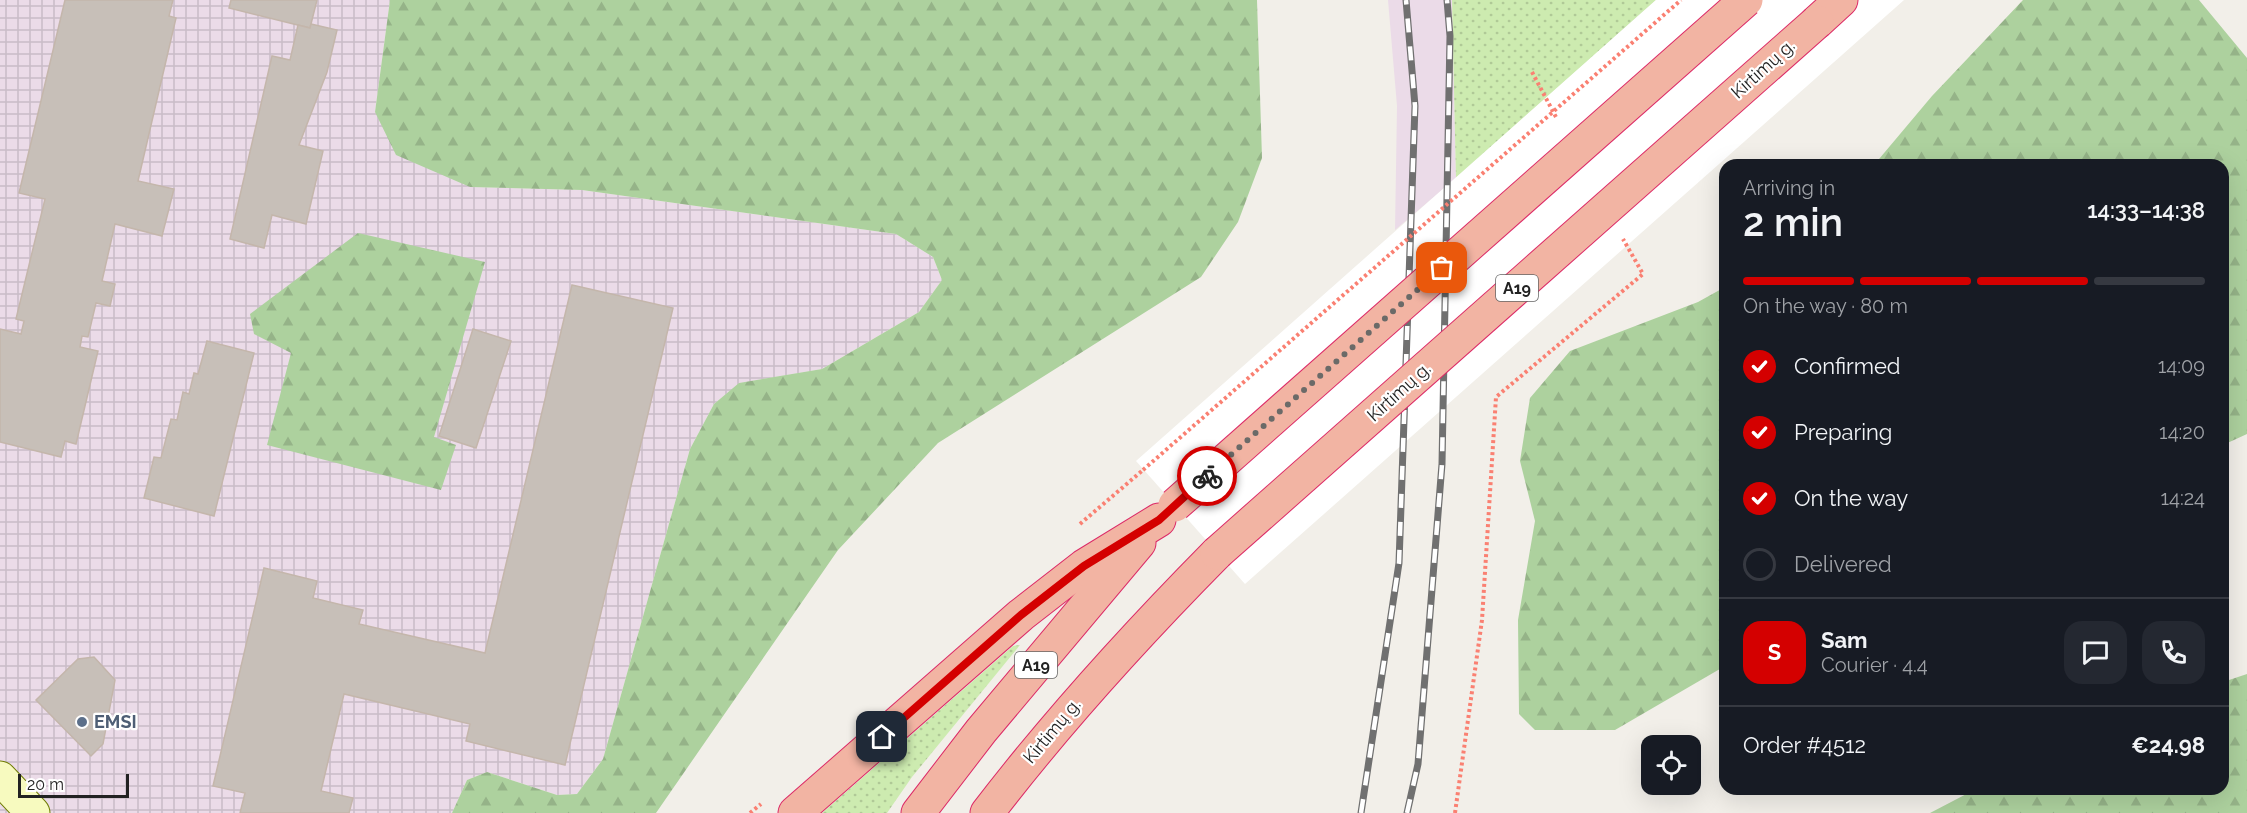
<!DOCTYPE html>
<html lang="en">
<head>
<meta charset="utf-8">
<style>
  :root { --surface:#171b24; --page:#242831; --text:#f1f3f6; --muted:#9ea1a6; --line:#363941; --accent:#d40000 }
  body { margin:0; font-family:Raleway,sans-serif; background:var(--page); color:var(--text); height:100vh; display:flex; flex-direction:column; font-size:22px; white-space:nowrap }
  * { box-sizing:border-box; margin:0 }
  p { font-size:20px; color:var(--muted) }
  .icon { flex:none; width:33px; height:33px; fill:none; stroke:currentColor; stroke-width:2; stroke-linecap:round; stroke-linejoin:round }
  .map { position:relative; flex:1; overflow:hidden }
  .drawer { position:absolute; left:1719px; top:159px; width:510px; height:636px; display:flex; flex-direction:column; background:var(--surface); border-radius:18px; box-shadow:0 6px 24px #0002 }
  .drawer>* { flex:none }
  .tools { position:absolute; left:1641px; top:735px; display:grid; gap:12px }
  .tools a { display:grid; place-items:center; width:60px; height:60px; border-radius:12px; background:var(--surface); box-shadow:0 6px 24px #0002; font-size:30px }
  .scale { position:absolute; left:18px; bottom:15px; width:111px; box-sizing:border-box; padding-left:6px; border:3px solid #222; border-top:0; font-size:16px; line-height:21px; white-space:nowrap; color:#222; -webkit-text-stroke:4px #fff; paint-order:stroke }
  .pin { position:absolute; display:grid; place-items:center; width:51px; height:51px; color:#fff; margin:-26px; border-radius:12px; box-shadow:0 3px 9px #0006 }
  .courier { position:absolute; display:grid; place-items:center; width:60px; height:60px; margin:-30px; border:4px solid #d40000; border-radius:50%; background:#fff; color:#222; box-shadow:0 2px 8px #0007 }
  .head em { font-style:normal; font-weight:600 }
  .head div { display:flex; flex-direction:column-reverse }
  .head { display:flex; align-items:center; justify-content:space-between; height:102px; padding:0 24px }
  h1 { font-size:39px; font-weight:600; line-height:45px }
  .bar { display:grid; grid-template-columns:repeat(4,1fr); gap:9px 6px; align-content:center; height:72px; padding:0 24px }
  .bar i { height:8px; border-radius:4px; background:var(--line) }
  .bar .on { background:var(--accent) }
  .bar p { grid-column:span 4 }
  .line { display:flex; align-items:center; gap:15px; padding:0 24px; border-top:2px solid var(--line) }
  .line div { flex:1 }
  .round { display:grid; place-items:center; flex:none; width:63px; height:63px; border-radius:18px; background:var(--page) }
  ol { padding:0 24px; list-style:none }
  li { display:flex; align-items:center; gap:18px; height:66px }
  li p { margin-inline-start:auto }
  li .icon { padding:6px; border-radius:50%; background:var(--accent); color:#fff; stroke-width:4 }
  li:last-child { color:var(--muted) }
  li i { width:33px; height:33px; border:3px solid var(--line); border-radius:50% }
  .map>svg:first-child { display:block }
</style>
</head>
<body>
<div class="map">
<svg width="2247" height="813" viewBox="0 0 2247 813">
  <defs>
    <pattern id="industrial-grid" width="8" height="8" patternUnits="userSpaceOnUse" patternTransform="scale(1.5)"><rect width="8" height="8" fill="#ebdbe8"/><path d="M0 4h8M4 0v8" fill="none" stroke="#c9bcc7"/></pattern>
    <pattern id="grass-dots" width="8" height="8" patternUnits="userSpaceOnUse" patternTransform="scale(1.5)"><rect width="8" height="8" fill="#cdebb0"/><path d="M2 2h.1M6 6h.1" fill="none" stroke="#b0c997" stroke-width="1.8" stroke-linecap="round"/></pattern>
    <pattern id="forest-firs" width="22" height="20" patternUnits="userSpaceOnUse" patternTransform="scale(1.5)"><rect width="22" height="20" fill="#add19e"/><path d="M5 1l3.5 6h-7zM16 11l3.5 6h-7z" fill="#95b388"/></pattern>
  </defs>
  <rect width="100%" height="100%" fill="#f2efe9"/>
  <polygon fill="url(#industrial-grid)" points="0,0 390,0 375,112 470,187 582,190 896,234 933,257 942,280 919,312 822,369 740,383 714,404 690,449 603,759 577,794 557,795 487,772 467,780 452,813 0,813"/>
  <polygon fill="#ebdbe8" points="1388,0 1452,0 1456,178 1395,230 1397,106"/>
  <g fill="url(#grass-dots)">
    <polygon points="1452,0 1656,0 1456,178"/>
    <polygon points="1020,645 912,777 887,813 822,813 1013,646"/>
  </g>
  <g fill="url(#forest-firs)">
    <polygon points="390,0 1257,0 1262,158 1238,222 1201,277 938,443 838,550 656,813 452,813 467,780 487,772 557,795 577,794 603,759 690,449 714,404 739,383 822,369 919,312 942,280 933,257 896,234 582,190 470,187 396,155 375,112"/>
    <polygon points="2023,0 2199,0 2247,58 2247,434 2223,445 2223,165 1874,165 1932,96"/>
    <polygon points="358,233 485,262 434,437 456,445 441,490 267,445 291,353 254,334 250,314"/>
    <polygon points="1725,287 1725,666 1615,730 1535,730 1519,714 1518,620 1535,521 1520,461 1530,398 1570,351 1698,302"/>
    <polygon points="2247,674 2247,813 1930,813 1976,789 2223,789 2223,682"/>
  </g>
  <polygon fill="#fff" points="1656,0 1904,0 1245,584 1136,461"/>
  <g fill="#c7bfb8" stroke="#c4b6ab" stroke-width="1.5">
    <polygon points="65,0 173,0 169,16 176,18 138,181 174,189 162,236 115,224 102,281 115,284 110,306 96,303 88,337 82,336 80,347 98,351 76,444 65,441 61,457 0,442 0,329 21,334 24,321 16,319 45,199 19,193"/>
    <polygon points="231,0 317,0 310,28 229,8"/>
    <polygon points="311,24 337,30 327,72 299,145 323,151 306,224 272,215 264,248 230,239 272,56 290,60 298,25 310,28"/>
    <polygon points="572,285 673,308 565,765 466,741 470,724 344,694 321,791 353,798 349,813 240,813 245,793 213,786 264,568 317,581 313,598 363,610 359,624 485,653"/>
    <polygon points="473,329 511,341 476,448 439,436"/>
    <polygon points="207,341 254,353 214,516 144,498 154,457 161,458 171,419 177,420 183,392 189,394 194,373 198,374"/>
    <polygon points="94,657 115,680 103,744 91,756 36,700 78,659"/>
  </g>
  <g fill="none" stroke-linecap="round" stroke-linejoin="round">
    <defs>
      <polyline id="secondary" points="0,778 33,813"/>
      <g id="trunk">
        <polyline points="1817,22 1841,0"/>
        <polyline points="795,813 1021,615 1084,566 1159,520"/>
        <polyline points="918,813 981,731 1139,543"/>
        <path d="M987,813C1059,719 1134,637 1217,553"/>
      </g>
    </defs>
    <use href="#secondary" stroke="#707d05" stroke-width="35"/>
    <use href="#trunk" stroke="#dc2a67" stroke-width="35"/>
    <g stroke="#fa8072" stroke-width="4" stroke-dasharray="3 3" stroke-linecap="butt">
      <polyline points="1532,72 1557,119"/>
      <polyline points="1080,524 1143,470"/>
      <polyline points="750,813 761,804"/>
      <polyline points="1455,813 1482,620 1496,397 1643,274 1623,239"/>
    </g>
    <use href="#secondary" stroke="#f7fabf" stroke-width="33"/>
    <use href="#trunk" stroke="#f2b4a3" stroke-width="33"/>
    <defs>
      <g id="rail">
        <polyline points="1361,813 1399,563 1415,106 1406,0"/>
        <polyline points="1407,813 1418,764 1442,464 1450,36 1447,0"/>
      </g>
    </defs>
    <use href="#rail" stroke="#707070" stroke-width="7"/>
    <use href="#rail" stroke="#fff" stroke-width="4.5" stroke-dasharray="14" stroke-linecap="butt"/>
    <defs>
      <g id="trunk-bridge">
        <polyline points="1175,505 1746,0"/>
        <polyline points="1217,553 1817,22"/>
      </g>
    </defs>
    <use href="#trunk-bridge" stroke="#dc2a67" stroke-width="35" stroke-linecap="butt"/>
    <polyline stroke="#fa8072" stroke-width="4" stroke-dasharray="3 3" stroke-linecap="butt" points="1143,470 1681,0"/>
    <use href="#trunk-bridge" stroke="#f2b4a3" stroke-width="33"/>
  </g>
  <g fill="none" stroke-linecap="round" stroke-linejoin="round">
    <polyline stroke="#6b6a68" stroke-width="6" stroke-dasharray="0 10.8" points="1207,476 1442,268"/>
    <polyline stroke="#d40000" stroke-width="8" points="882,737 1021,615 1084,566 1159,520 1207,476"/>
  </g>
  <circle fill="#5c6f8a" stroke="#fff" stroke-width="2" cx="82" cy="722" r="6"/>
  <g text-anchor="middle" stroke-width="4.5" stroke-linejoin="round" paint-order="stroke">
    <g fill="#fff" stroke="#646464" stroke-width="1.5">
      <rect x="1496" y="275" width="42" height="26" rx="4.5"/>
      <rect x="1015" y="652" width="42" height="26" rx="4.5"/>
    </g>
    <g font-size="16" font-weight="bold" fill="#222">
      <text x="1517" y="294">A19</text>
      <text x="1036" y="671">A19</text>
    </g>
    <g font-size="18" fill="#222" stroke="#fff">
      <text transform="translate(1763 69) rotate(-42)" y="6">Kirtimų g.</text>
      <text transform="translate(1399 392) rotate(-42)" y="6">Kirtimų g.</text>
      <text transform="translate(1052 731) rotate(-50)" y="6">Kirtimų g.</text>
    </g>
    <g font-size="18" font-weight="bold" fill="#4e5e75" stroke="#fff" text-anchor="start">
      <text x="94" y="728">EMSI</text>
    </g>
  </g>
</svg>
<div class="tools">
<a><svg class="icon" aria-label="locate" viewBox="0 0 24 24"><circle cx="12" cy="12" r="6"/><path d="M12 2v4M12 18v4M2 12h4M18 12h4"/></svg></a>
</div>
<div class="scale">20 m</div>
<div class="pin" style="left:1442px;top:268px;background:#ea580c"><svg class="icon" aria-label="bag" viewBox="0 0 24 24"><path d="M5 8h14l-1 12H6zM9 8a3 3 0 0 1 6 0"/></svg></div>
<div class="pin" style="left:882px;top:737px;background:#1f2937"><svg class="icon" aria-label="home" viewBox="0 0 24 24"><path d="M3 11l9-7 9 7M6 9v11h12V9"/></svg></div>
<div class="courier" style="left:1207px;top:476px"><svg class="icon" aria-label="bike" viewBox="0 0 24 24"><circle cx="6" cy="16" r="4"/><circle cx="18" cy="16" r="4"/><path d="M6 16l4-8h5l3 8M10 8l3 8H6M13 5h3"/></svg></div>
<section class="drawer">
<div class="head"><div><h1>2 min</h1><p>Arriving in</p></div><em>14:33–14:38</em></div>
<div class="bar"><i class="on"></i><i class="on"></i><i class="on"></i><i></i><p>On the way · 80 m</p></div>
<ol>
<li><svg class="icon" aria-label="check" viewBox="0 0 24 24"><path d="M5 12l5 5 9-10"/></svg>Confirmed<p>14:09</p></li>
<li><svg class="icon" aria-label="check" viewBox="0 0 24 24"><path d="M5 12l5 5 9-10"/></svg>Preparing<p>14:20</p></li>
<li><svg class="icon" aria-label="check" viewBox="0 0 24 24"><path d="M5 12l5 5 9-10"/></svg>On the way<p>14:24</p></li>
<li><i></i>Delivered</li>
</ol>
<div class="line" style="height:108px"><b class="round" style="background:var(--accent);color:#fff">S</b><div><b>Sam</b><p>Courier · 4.4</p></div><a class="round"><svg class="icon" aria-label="chat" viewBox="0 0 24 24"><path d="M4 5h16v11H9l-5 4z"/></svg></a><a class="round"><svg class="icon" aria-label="phone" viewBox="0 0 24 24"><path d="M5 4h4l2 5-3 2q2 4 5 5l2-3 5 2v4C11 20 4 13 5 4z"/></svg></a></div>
<div class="line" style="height:78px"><div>Order #4512</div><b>€24.98</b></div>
</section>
</div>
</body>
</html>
